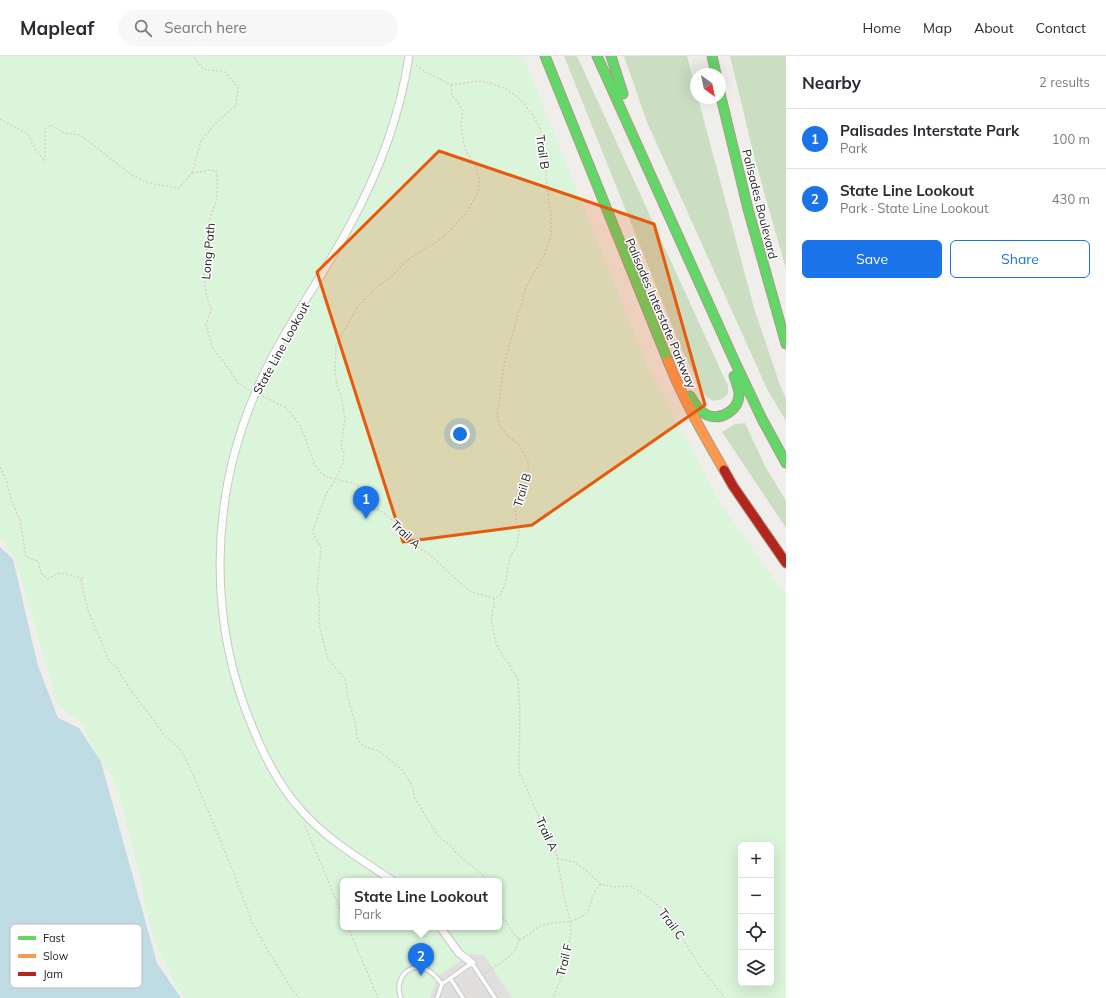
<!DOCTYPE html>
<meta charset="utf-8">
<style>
body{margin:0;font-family:Mulish,sans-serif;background:#f7f7f7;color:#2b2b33}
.controls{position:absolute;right:12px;bottom:12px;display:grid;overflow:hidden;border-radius:6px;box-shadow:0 4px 16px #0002}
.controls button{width:36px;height:36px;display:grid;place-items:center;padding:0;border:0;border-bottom:1px solid #e1e1e2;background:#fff;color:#2b2b33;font:20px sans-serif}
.compass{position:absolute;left:690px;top:12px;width:36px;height:36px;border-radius:50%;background:#fff;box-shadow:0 4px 16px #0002;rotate:147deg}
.you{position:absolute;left:460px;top:378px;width:14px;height:14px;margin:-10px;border:3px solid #fff;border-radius:50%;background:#1a73e8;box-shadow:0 0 0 6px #1a73e833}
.badge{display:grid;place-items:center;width:26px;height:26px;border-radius:50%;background:#1a73e8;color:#fff;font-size:13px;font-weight:700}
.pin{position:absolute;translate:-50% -33px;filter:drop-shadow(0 1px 2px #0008)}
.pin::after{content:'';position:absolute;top:21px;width:14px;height:12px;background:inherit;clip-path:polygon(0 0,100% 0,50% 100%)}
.popup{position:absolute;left:340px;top:822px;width:162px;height:52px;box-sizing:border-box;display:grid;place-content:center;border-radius:6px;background:#fff;filter:drop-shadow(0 1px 3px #0005);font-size:13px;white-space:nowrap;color:#7c7c81}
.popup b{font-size:15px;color:#2b2b33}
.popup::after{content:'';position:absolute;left:50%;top:100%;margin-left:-8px;border:8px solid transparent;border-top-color:#fff}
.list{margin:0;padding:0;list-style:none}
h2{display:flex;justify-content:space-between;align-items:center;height:52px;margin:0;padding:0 16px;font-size:17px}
h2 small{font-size:13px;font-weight:400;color:#7c7c81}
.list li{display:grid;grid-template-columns:26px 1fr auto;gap:12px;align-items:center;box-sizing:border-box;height:60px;padding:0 16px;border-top:1px solid #e1e1e2}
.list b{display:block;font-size:15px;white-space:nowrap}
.list p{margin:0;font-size:13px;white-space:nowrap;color:#7c7c81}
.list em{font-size:13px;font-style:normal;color:#7c7c81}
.actions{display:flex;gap:8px;padding:12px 16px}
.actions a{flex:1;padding:9px 0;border:1px solid #1a73e8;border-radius:6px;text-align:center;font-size:14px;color:#1a73e8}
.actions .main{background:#1a73e8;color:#fff}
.icon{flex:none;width:22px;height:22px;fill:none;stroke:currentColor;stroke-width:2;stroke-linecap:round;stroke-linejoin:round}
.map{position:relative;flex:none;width:786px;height:942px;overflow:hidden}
header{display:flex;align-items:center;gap:24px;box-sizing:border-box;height:56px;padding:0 20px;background:#fff;border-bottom:1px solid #e1e1e2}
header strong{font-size:19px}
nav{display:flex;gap:22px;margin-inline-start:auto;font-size:14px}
.search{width:280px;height:36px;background:#f7f7f7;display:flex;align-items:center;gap:10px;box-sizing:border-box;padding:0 14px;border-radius:22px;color:#7c7c81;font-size:15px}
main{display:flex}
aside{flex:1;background:#fff}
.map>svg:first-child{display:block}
.forest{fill:#cbdec1}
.park{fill:#daf5da;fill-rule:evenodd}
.parking{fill:#e0dfde}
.water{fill:#bfdbe3}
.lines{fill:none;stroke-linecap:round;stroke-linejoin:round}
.lane-casing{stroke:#c9c8c7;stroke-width:5.5}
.street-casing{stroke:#c9c8c7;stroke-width:9}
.fast-casing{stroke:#a79c86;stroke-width:11}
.slow-casing{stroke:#a79c86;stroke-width:11}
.jam-casing{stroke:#a79c86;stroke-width:11}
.path{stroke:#dccecd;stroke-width:1.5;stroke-dasharray:2 2;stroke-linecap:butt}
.lane{stroke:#fdfcfc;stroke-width:3.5}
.street{stroke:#fdfcfc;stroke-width:7}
.fast{stroke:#63d668;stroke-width:9}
.slow{stroke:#ff974d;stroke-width:9}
.jam{stroke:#b3261e;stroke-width:9}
.marked{fill:#e8590c;fill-opacity:0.2;stroke:#e8590c;stroke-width:3;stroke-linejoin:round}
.labels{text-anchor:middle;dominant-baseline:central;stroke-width:3;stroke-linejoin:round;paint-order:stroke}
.street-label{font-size:12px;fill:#222;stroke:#fff}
.key{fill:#fff;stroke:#bdbdbd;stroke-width:1}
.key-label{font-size:11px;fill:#222}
</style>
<header>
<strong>Mapleaf</strong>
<div class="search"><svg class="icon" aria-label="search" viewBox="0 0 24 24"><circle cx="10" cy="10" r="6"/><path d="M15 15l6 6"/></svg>Search here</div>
<nav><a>Home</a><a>Map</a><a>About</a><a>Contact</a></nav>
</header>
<main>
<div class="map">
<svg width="786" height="942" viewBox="0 0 786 942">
<rect width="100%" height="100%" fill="#f0eeeb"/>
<path class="forest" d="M 564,0 L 577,0 L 728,330 L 728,338 L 722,343 L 713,345 L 705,340 L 681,292 Z
M 624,0 L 687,0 L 696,34 L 696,42 L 698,42 L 754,252 L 780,329 L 786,343 L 786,365 L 767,333 L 647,66 Z
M 730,0 L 786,0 L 786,213 L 755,104 Z
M 745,367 L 765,410 L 786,445 L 786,472 L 722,376 L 735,368 Z"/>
<path class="park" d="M 0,0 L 523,0 L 646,307 L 719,445 L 786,540 L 786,942 L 186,942 L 176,930 L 154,884 L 145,848 L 142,831 L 119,738 L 110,716 L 97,701 L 83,669 L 58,649 L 15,502 L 0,481 ZM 741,789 L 771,789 L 771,927 L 741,927 ZM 343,825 L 499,825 L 499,871 L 343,871 Z"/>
<path class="parking" d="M 471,898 L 484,899 L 512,942 L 430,942 L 438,920 Z"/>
<path class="water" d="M 0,491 L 13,503 L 38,610 L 58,662 L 79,672 L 101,706 L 157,907 L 181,942 L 0,942 Z"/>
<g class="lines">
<g class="lane-casing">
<path id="lane" d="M 450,922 L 463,942
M 401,942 C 394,926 406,906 425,913 C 432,915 437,922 442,928
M 437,942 L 442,928 L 472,907 L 495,942"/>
</g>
<g class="street-casing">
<path id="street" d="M 393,825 C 361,803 327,784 301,754 C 279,730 264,700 252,670 C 208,565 210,443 255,338 C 279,279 319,227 349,171 C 378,118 400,60 409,0
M 440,871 L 459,897 L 472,907"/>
</g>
<g class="fast-casing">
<path id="fast" d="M 545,0 L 668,305
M 597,0 L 734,304 L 762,363 L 786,407
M 611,0 L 623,38
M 712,0 L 716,18
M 720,37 L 748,153 L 786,288
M 690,340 C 694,347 699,355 707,359 C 721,365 739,354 739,338 C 739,332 736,326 734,320"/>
</g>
<g class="slow-casing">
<path id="slow" d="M 668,305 C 683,343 703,378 724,414"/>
</g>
<g class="jam-casing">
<path id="jam" d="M 724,414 L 733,430 L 786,507"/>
</g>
<path class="path" d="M 416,9 L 424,15 L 451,29
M 451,29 L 452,40 L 457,45 L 463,55 L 461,68 L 463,84 L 466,95 L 475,109 L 480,124 L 477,138 L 466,157 L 444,181 L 407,204 L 391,221 L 374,233 L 357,252 L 336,289 L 335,319 L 337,329 L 341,340 L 345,362 L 341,390 L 344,397 L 343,407 L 336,423 L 326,438 L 313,474 L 314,479 L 321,491 L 317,534 L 319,544 L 319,569 L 328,603 L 344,622 L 346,627 L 347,638 L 356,670 L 357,682 L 363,690 L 379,695 L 402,714 L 413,731 L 414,741 L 439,781 L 450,789 L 458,799 L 482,818 L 486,825
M 451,29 L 478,25 L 490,27 L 506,33 L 519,42 L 533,59 L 541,75 L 546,100 L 546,123 L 551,160 L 551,179 L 545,198 L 526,231 L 504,308 L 501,331 L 497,360 L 500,370 L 507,379 L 518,388 L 524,398 L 529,409 L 524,435 L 516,444 L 515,457 L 519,477 L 517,489 L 510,501 L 505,529 L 500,540 L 494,542
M 0,63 L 28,78 L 35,93 L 45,105 L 45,73 L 51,69 L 64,77 L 80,79 L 132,119 L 148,127 L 179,132 L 192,117
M 192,117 L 210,114 L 216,115 C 218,127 218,138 215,149 C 213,155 210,161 209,167 C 208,172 208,178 208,183 C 204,211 201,225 211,253 L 206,269 L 213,293 L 230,314 L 237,326 L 249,334
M 192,117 L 201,85 L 216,67 L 236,49 L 238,32 L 225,16 L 203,13 L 193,0
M 262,340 L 285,351 L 293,360 L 301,371 L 314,407 L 320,416 L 327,421 L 352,427 L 359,430 L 371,449 L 385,458 L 408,477 L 418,491 L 429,498 L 460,527 L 471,536 L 494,542
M 0,411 L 6,424 L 12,446 L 20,464 L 26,501 L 38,505 L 41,517 L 47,523 L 59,517 L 83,522 L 81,524 L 82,530 L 88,555 L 109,604 L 117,612 L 130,633 L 155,666 L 165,680 L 179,692 L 188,707 L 231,810 L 252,866 L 269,897 L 275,905 L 291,932 L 299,942
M 494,542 L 494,550 L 491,562 L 496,588 L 518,623 L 520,657 L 519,717 L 526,731 L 541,766 L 555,791 L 563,835 L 570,865 L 571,876 L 564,914 L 553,942
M 305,770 L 343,860
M 557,802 L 574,806 L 584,813 L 601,828
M 499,854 L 513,877 L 519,883
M 348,871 L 378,942
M 519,883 C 528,881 530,876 537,872 C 552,863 573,870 585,858 C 590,854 591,844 594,838 C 595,834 598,831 601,828 L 614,831 L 631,830 L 647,840 L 663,854 L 671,867 L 679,877 L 701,912 L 725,942
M 485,917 C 498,908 517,900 519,883"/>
<use href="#lane" class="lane"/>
<use href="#street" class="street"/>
<use href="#fast" class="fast"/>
<use href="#slow" class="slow"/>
<use href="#jam" class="jam"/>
</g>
<path class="marked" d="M 439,95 L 654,168 L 705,349 L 532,469 L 403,486 L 317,216 Z"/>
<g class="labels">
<g class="street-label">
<text transform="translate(543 96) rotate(82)">Trail B</text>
<text transform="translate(760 148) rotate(76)">Palisades Boulevard</text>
<text transform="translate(208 195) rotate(-85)">Long Path</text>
<text transform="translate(661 257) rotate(67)">Palisades Interstate Parkway</text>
<text transform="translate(281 292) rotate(-61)">State Line Lookout</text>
<text transform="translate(522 434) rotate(-73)">Trail B</text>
<text transform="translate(406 478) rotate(43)">Trail A</text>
<text transform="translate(547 778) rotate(65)">Trail A</text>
<text transform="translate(672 868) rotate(54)">Trail C</text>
<text transform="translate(564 904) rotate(-76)">Trail F</text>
</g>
</g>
<rect x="10" y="868" width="132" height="64" rx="6" class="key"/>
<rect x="18" y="880" width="18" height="4" fill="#63d668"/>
<rect x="18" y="898" width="18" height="4" fill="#ff974d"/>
<rect x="18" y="916" width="18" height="4" fill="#b3261e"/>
<g class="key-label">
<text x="43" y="886">Fast</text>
<text x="43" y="904">Slow</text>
<text x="43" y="922">Jam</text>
</g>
</svg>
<div class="controls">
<button>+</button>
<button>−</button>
<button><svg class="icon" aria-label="locate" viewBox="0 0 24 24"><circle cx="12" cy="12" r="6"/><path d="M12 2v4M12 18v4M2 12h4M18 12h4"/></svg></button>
<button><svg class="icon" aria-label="layers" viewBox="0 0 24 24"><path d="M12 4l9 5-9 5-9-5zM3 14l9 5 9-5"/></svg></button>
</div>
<svg class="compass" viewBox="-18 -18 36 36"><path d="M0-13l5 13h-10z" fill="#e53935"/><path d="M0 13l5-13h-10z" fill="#7c7c81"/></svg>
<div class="you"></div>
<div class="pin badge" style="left:366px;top:463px">1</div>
<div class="pin badge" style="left:421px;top:920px">2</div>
<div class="popup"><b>State Line Lookout</b>Park</div>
</div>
<aside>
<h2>Nearby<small>2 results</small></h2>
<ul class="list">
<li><span class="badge">1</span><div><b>Palisades Interstate Park</b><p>Park</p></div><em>100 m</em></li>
<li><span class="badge">2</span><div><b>State Line Lookout</b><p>Park · State Line Lookout</p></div><em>430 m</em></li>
</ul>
<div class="actions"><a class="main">Save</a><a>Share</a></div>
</aside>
</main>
